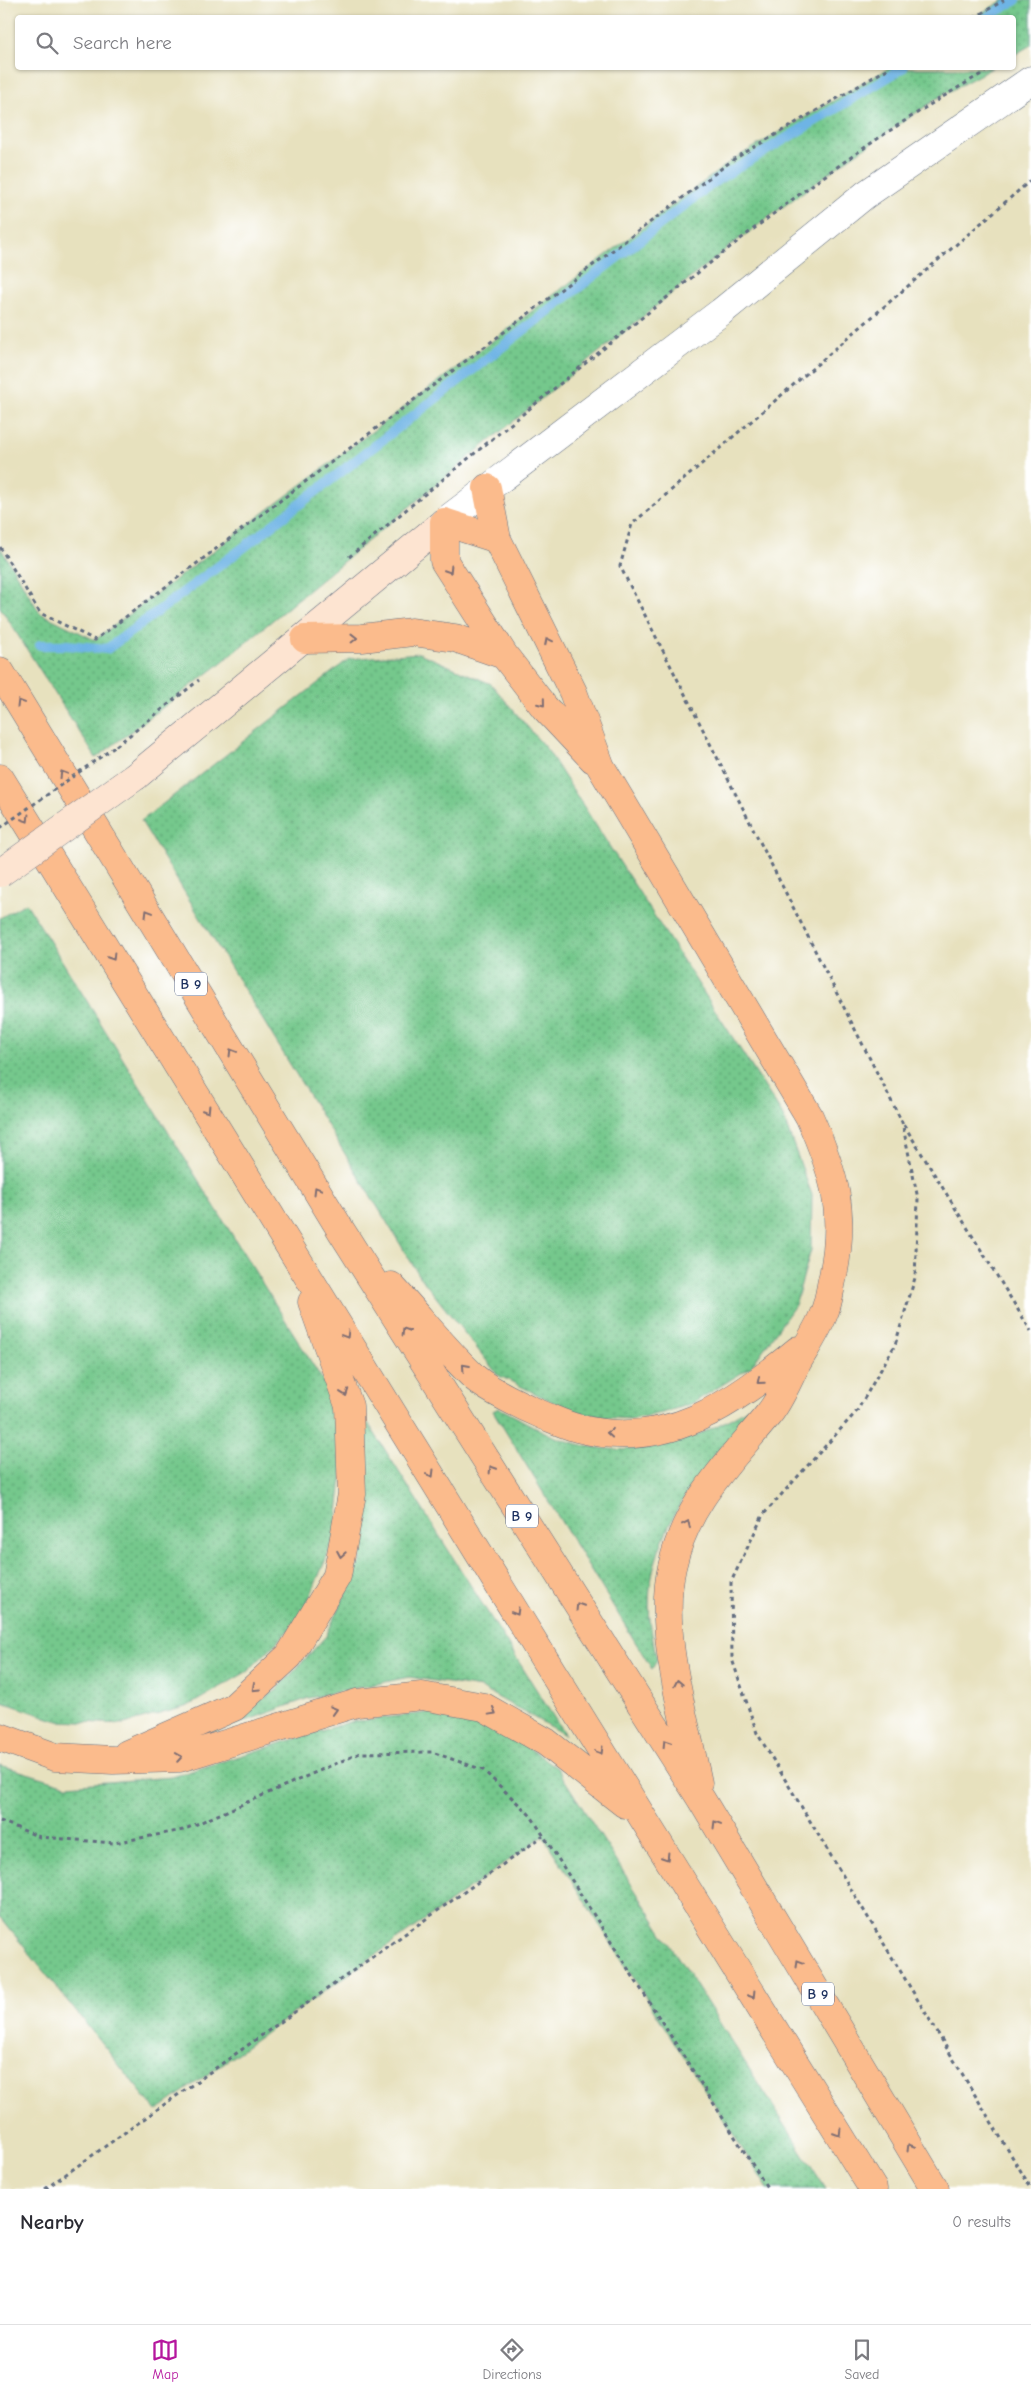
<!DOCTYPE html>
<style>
body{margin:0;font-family:"Comic Neue",sans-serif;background:#f2f2f3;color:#2b2b33}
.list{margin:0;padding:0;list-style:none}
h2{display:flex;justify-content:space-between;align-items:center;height:65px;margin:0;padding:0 20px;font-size:21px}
h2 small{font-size:16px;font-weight:400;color:#7c7c81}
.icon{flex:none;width:28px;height:28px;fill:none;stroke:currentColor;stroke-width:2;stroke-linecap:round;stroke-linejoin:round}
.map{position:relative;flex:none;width:1031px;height:2189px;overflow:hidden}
.search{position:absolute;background:#fff;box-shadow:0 1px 4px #0004;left:15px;right:15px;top:15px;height:55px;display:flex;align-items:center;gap:12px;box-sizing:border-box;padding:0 18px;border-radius:5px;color:#7c7c81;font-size:19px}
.sheet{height:135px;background:#fff}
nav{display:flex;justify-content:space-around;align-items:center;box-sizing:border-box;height:70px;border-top:1px solid #e1e1e2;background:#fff;font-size:14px;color:#7c7c81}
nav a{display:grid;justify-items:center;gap:2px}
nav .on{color:#b5179e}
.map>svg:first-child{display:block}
.grass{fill:url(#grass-dots);stroke:#487c75}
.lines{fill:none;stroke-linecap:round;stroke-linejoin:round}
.stream{stroke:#6eb4e5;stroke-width:10}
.tertiary-casing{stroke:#626d80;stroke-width:29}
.secondary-casing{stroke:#626d80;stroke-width:29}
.trunk-casing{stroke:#626d80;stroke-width:29}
.path{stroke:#626d80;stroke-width:3;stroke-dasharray:4 4;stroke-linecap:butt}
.tertiary{stroke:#fff;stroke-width:28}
.secondary{stroke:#fde4d1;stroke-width:28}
.trunk{stroke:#fbbb8c;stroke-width:28}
.secondary-bridge-casing{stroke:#626d80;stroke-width:29;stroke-linecap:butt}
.path-bridge{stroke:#626d80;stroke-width:3;stroke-dasharray:4 4;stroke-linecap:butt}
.secondary-bridge{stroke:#fde4d1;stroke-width:28}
.oneway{stroke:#806e73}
.labels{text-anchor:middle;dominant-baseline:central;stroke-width:4;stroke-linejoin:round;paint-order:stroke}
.shield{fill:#fff;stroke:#5f6d8e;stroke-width:1}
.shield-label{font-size:14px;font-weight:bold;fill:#1b2f5e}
</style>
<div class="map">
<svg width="1031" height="2189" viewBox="0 0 1031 2189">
<defs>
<pattern id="grass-dots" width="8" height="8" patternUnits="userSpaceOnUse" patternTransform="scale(1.25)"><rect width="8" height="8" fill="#74c88c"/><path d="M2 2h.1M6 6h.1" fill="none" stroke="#5ea376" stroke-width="1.8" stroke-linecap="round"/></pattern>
</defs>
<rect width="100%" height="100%" fill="#fff"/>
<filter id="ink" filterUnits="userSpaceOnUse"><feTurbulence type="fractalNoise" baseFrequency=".02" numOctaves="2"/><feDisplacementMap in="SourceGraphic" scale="10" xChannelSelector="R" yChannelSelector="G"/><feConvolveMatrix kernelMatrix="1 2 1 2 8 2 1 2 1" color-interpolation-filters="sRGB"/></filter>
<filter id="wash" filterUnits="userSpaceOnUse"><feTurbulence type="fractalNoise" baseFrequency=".0096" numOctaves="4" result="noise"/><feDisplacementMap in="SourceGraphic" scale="20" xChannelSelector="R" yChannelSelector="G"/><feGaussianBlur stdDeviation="1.12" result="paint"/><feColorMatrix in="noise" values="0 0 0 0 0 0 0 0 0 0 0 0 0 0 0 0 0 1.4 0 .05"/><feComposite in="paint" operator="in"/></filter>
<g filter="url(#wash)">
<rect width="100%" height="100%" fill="#e7e1be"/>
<path class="grass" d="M 1004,0 L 1031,0 L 1031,45 L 1014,55 L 1014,18 L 974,17 Z
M 889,68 L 992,68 L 941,96 L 845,161 L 730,246 L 478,450 L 216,667 L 96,758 L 0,607 L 0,547 L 40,613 L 95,640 L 734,159 Z
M 419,653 L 491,684 L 548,751 L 782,1114 L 812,1195 L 811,1250 L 795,1305 L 751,1367 L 693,1403 L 662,1413 L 632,1419 L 600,1417 L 567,1409 L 498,1375 L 421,1278 L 141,821 L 349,659 Z
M 26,903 L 333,1397 L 344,1462 L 335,1537 L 301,1618 L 248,1671 L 188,1706 L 124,1724 L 58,1721 L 0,1701 L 0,918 Z
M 750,1407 L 755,1410 C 707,1461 660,1517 650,1588 C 647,1612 652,1637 657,1660 L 652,1669 L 493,1411 L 499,1408 C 517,1417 535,1428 553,1436 C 624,1464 689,1446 750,1407 Z
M 363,1415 L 565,1735 L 481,1688 L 409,1677 L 309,1698 L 185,1743 L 276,1691 L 326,1636 L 361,1560 Z
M 434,1712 L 508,1733 L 557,1768 L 826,2189 L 768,2189 L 543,1836 L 156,2111 L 0,1917 L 0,1765 L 67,1785 L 172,1777 L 350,1722 Z"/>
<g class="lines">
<path class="stream" d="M 986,18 L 1016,0
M 40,645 L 67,645 L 107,649 L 243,548 L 717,180 L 903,68"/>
</g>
</g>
<g filter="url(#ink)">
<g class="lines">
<g class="tertiary-casing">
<path id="tertiary" d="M 444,522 L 721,312 L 865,195 L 1031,80"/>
</g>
<g class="secondary-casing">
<path id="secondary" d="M 136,776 L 444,522"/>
</g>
<g class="trunk-casing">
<path id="trunk" d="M 487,488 L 497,539 L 573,692 L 601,767 L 809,1116 C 835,1175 846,1211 833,1276 C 830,1288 829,1302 824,1313 C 818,1330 806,1347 797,1363 C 788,1380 780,1401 768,1415 C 728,1464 686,1503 672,1567 C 657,1631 685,1719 698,1783
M 497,539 L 444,522 L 444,561 L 504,655 L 545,708 L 593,759
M 305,639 L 362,638 L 412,632 L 455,638 L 504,655
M 0,671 L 342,1232 L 701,1799 L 935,2189
M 0,778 C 292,1247 580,1720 873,2189
M 391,1286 C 419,1316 445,1350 475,1378 C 490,1391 526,1408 545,1416 C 555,1420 566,1425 577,1428 C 667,1452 732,1404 798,1350
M 0,1737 L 55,1757 L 113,1760 L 180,1758 L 357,1703 L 422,1696 L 484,1707 L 546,1742 L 625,1804
M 127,1754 L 234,1707 L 289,1656 L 337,1576 L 352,1494 L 349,1406 L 312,1302"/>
</g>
<path class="path" d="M 974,18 L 1004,0
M 1031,180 L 632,524 L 620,566 L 902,1122 L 918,1199 L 915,1278 L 895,1345 L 857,1411 L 763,1515 L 731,1582 L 732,1659 L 757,1733 L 1031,2188
M 0,547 L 40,613 L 95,640 L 734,159 L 889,68
M 349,557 C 445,477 541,399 639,320 C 749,231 861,142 985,72
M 116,746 L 199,680
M 904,1125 L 1031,1331
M 0,1821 L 40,1837 L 114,1843 L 183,1830 L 360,1753 L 432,1752 L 483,1770 L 531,1816 L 768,2189
M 45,2189 L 543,1836"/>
<use href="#tertiary" class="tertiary"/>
<use href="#secondary" class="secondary"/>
<use href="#trunk" class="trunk"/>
<g class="secondary-bridge-casing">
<path id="secondary-bridge" d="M 0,873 L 136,776"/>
</g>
<path class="path-bridge" d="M 0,828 L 116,746"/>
<use href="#secondary-bridge" class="secondary-bridge"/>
</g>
<defs><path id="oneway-chevron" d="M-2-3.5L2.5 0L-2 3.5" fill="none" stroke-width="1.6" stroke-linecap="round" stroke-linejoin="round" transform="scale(1.25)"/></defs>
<g class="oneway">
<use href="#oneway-chevron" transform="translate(449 570) rotate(58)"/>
<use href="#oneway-chevron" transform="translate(354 638) rotate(-1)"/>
<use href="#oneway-chevron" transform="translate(548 641) rotate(-116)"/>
<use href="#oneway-chevron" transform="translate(20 703) rotate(-121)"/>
<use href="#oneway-chevron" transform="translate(542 703) rotate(51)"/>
<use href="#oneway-chevron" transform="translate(63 774) rotate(-121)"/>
<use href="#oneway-chevron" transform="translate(26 819) rotate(58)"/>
<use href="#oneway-chevron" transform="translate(148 913) rotate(-121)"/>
<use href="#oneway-chevron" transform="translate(112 957) rotate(58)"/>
<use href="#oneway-chevron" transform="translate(232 1052) rotate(-121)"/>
<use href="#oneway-chevron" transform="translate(207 1110) rotate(58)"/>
<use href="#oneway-chevron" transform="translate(317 1190) rotate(-121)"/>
<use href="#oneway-chevron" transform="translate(405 1331) rotate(-122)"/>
<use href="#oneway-chevron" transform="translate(346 1335) rotate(59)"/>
<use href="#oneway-chevron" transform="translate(465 1367) rotate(-132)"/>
<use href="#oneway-chevron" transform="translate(760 1381) rotate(140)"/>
<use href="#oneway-chevron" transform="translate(345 1393) rotate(70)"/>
<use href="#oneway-chevron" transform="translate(610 1433) rotate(-175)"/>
<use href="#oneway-chevron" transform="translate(492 1469) rotate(-122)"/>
<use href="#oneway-chevron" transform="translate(431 1474) rotate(59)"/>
<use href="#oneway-chevron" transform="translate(687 1524) rotate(-65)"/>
<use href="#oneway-chevron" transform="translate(341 1554) rotate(100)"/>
<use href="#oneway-chevron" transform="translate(579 1606) rotate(-122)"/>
<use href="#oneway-chevron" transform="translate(516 1612) rotate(59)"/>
<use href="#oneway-chevron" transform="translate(678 1683) rotate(-101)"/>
<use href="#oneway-chevron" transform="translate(255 1688) rotate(137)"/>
<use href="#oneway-chevron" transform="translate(334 1710) rotate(-17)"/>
<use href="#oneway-chevron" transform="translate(493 1712) rotate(29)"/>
<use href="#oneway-chevron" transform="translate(666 1743) rotate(-122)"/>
<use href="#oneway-chevron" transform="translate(600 1751) rotate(59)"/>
<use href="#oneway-chevron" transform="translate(179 1757) rotate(-9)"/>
<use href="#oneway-chevron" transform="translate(716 1824) rotate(-121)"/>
<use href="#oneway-chevron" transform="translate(666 1857) rotate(58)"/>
<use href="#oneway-chevron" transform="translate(799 1963) rotate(-121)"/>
<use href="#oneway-chevron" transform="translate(752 1995) rotate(58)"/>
<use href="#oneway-chevron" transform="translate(838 2133) rotate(58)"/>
<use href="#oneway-chevron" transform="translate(910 2147) rotate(-121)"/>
</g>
</g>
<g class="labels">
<g class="shield">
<rect x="175" y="972.5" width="32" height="23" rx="4"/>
<rect x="506" y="1504.5" width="32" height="23" rx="4"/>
<rect x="802" y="1982.5" width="32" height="23" rx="4"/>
</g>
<g class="shield-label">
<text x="191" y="984">B 9</text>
<text x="522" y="1516">B 9</text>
<text x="818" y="1994">B 9</text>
</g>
</g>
</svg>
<div class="search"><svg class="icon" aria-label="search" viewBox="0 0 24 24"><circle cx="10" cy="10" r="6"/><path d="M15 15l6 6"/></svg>Search here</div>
</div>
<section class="sheet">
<h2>Nearby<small>0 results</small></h2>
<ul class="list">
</ul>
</section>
<nav>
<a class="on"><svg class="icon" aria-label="map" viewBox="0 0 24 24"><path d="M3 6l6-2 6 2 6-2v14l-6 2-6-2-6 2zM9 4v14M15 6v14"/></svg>Map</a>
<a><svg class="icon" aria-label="directions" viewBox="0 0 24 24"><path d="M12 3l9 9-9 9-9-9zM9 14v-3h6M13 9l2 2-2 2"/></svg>Directions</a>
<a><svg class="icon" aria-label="saved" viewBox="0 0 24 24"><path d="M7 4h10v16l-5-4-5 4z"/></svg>Saved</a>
</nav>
